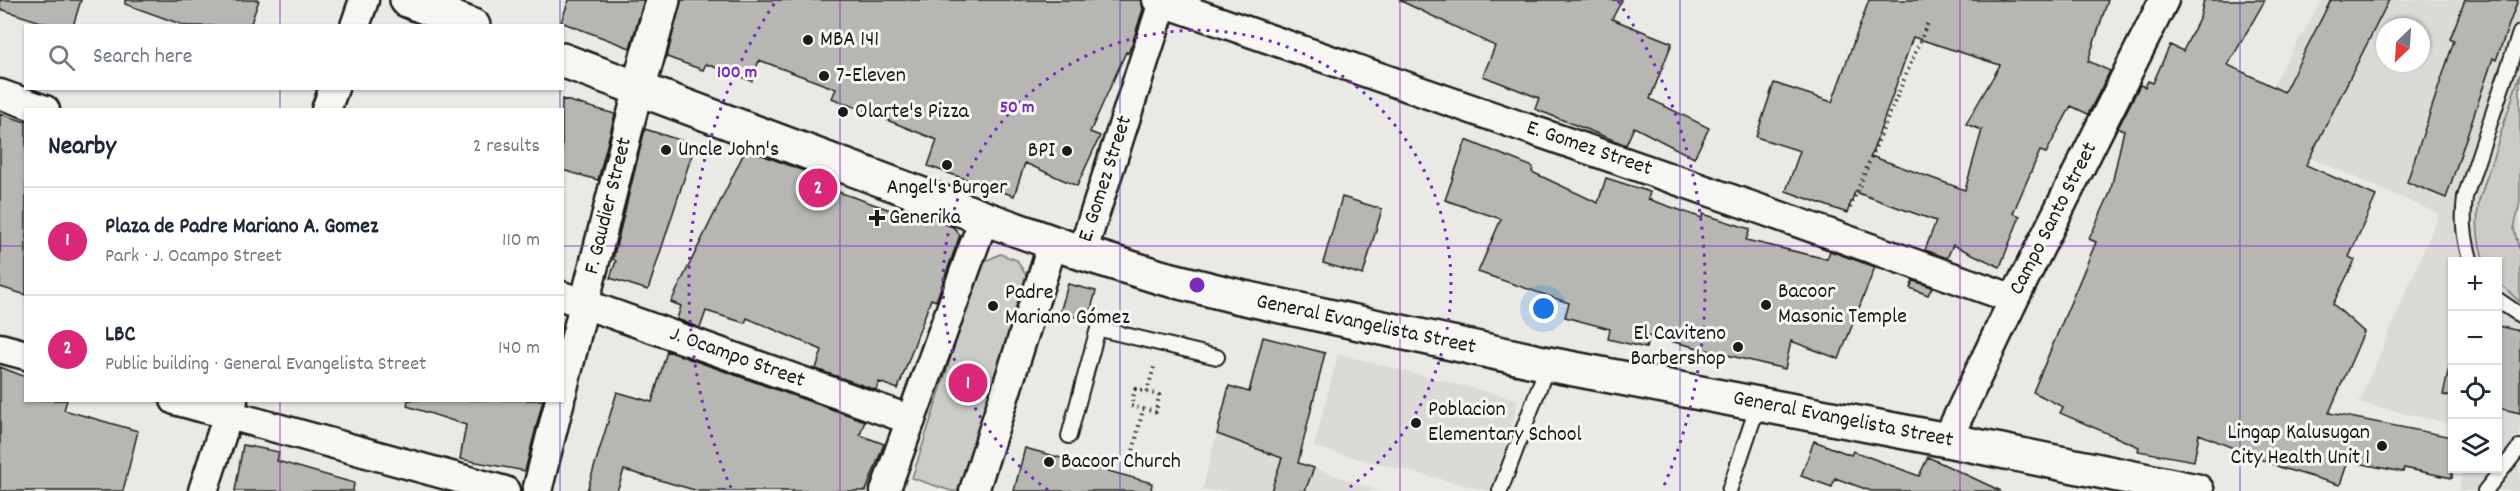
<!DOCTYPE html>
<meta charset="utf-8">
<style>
body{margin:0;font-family:Dekko,sans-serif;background:#f2f2f3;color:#1f2937}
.controls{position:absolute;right:18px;bottom:18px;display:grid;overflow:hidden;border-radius:0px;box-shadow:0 2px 4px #0004}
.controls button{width:54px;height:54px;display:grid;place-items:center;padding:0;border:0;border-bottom:2px solid #e0e1e3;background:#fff;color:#1f2937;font:30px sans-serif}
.compass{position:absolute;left:2376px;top:18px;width:54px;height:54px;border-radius:50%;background:#fff;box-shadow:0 2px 4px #0004;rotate:205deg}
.you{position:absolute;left:1544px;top:309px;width:21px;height:21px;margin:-15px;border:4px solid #fff;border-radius:50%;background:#1a73e8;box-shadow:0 0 0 9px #1a73e833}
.badge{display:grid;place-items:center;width:39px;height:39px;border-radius:50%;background:#db2777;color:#fff;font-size:20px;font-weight:700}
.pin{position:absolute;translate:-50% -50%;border:3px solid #fff;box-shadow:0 2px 6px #0006}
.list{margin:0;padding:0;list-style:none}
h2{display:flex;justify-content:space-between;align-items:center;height:78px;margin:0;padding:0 24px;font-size:26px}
h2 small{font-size:20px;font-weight:400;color:#747a83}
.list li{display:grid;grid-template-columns:39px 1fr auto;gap:18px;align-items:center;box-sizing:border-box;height:108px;padding:0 24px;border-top:2px solid #e0e1e3}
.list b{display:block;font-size:22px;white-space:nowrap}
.list p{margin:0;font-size:20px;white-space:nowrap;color:#747a83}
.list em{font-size:20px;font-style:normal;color:#747a83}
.icon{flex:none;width:33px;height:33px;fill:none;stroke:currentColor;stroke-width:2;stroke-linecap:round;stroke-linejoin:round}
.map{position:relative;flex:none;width:2520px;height:491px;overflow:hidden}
.search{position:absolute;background:#fff;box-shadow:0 2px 4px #0004;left:24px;top:24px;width:540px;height:66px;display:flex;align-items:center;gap:15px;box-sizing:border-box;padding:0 21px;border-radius:0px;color:#747a83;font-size:22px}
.panel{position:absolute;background:#fff;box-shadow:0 2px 4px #0004;left:24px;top:108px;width:540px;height:294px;border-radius:0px}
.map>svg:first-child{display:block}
.built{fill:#dadad6;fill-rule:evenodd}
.green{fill:#cbcbc7;stroke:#747472;stroke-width:1.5}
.building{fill:#b6b6b3;stroke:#1c1c1c;stroke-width:1.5;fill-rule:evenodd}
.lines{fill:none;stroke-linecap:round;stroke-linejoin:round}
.lane-casing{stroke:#1c1c1c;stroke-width:18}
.street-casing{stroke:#1c1c1c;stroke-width:33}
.secondary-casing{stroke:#1c1c1c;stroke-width:38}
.path{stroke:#1c1c1c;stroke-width:4;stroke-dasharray:1.5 4.5;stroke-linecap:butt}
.lane{stroke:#f6f6f2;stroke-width:14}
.street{stroke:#f6f6f2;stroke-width:28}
.secondary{stroke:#f6f6f2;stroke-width:33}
.grid{fill:none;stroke:#7b2cbf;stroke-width:1.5;stroke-opacity:0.55}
.ring{fill:none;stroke:#7b2cbf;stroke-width:3;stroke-dasharray:3 6}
.poi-dot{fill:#1c1c1c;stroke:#f6f6f2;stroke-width:2}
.labels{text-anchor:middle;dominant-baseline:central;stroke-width:6;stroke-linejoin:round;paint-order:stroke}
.poi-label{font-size:22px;fill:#1c1c1c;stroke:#f6f6f2;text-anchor:start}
.street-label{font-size:22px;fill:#1c1c1c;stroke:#f6f6f2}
.centre{fill:#7b2cbf;stroke:#f6f6f2;stroke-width:3}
.ring-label{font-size:18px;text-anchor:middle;font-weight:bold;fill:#7b2cbf;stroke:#f6f6f2;stroke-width:6;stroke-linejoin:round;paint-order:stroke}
</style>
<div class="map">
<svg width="2520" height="491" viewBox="0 0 2520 491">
<rect width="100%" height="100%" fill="#e9e9e5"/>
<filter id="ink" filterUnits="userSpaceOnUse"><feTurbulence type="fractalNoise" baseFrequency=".0167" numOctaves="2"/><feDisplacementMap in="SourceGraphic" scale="12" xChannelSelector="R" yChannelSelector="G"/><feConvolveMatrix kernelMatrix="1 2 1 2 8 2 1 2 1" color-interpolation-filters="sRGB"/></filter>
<g filter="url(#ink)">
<path class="built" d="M 2322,0 L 2520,0 L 2520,491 L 2459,491 L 2463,469 L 2498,468 L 2498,262 L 2452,262 L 2452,424 L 2359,403 L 2439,214 L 2247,130 ZM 2385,27 L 2421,27 L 2421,63 L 2385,63 Z
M 1338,354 L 1518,400 L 1495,491 L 1488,491 L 1314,447 Z
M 1217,433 L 1378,491 L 1202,491 Z"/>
<path class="green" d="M 2520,74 L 2520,202 L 2514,229 L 2520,252 L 2520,302 L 2498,282 L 2498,262 L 2484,261 C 2477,240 2476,223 2479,201 Z
M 1000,254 L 1017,260 L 1027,277 L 1025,288 L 959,491 L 951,491 L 912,478 L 979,270 L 983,262 Z"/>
<path class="building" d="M 0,0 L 81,0 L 73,26 L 53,26 L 0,9 Z
M 125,0 L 259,0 L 250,26 L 186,26 L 125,4 Z
M 569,0 L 644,0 L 630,48 L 561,22 Z
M 681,0 L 1141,0 L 1143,9 L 1132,44 L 1128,53 L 1126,52 L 1090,132 L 1100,136 L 1077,186 L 1025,163 L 1014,196 L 928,166 L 937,140 L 832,98 L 836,89 L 759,60 L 752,81 L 706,64 L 703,70 L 667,57 Z
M 1399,0 L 1622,0 L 1612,19 L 1672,43 L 1650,99 L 1709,128 L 1694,158 L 1634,127 L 1626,145 L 1535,109 L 1539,98 L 1483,76 L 1495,46 Z
M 1869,0 L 2108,0 L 2088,61 L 2110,71 L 2088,114 L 2071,106 L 2046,153 L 2040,151 L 2013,213 L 2020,216 L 2000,267 L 1953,245 L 1947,258 L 1925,250 L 1936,221 L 1855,192 L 1847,213 L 1786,191 L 1800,151 L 1756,137 L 1774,83 L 1832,102 ZM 1913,37 L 2000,65 L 1966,124 L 1982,130 L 1965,190 L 1871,156 Z
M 2204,0 L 2265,0 L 2228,65 L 2284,92 L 2331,0 L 2389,0 L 2306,165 L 2376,196 L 2349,257 L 2355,260 L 2333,304 L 2364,332 L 2329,413 L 2452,437 L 2452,478 L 2404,468 L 2403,472 L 2348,461 L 2340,485 L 2282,468 L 2199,434 L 2194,461 L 2138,451 L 2139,447 L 2060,413 L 2063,407 L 2033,392 L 2096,242 L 2089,239 L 2110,193 L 2124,130 L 2118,128 L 2140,85 L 2145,87 L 2148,81 L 2153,83 L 2170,45 L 2183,51 L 2200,17 Z
M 2465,0 L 2518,0 L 2496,60 L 2493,58 L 2446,198 L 2407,182 L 2454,41 L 2450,39 Z
M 562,99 L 615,114 L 598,180 L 562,170 Z
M 0,114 L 26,122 L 26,295 L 0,287 Z
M 645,129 L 695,145 L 648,290 L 610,278 L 616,261 L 613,259 Z
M 1466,140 L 1533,167 L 1532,172 L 1598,203 L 1606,178 L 1650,192 L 1648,199 L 1702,218 L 1703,214 L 1750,229 L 1746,240 L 1827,259 L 1830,251 L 1875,267 L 1839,359 L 1791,341 L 1785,369 L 1649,336 L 1646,348 L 1608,339 L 1610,329 L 1565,317 L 1569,303 L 1478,272 L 1501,219 L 1445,200 Z
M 746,149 L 830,181 L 827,188 L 896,212 L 898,206 L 953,227 L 960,235 L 936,301 L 931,299 L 898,389 L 879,382 L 876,390 L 816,369 L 822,350 L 747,318 L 745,323 L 706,311 L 700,328 L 677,319 L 681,306 L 671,302 Z
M 1342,197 L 1382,209 L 1363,275 L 1323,263 Z
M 1913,281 L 1932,287 L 1928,295 L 1910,288 Z
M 1068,284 L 1096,291 L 1088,320 L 1060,313 Z
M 2498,326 L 2520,331 L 2520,413 L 2498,408 Z
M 1263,337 L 1325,353 L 1298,463 L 1314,468 L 1305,491 L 1271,491 L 1282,458 L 1217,434 L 1229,386 L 1249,392 Z
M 667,351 L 865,421 L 860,435 L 884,444 L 866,491 L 698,491 L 624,470 L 617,491 L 587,491 L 617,392 L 652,402 Z
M 2452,354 L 2452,397 L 2443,395 Z
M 0,367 L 26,377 L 26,400 L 67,400 L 64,410 L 138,431 L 123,491 L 0,491 Z
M 408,400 L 543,400 L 525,471 L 460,459 L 466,425 L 407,406 Z
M 1814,441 L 1851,455 L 1853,451 L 1919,476 L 1928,457 L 2001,491 L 1871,491 L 1835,478 L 1832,487 L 1801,476 Z
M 243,445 L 279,452 L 277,461 L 354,483 L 353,491 L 235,491 Z
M 1025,448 L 1152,483 L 1151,491 L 1014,491 Z"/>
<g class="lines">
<g class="lane-casing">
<path id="lane" d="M 2471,262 C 2464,239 2462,221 2465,197 L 2520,33
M 2498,300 L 2520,315
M 1069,436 L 1097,332 L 1100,329 L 1217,357
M 1500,491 L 1548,364
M 1729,491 L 1758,405
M 2485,491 L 2520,447"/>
</g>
<g class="street-casing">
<path id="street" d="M 1157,0 L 1757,208 L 2014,299
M 355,26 L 364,0
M 0,94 L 45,110
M 326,110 L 334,88
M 1082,253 L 1163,2
M 562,296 L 911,420
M 0,348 L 26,355
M 562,392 L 638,90
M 175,400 L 505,491
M 1947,440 L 2014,299 L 2164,0
M 203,491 L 233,400
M 537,491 L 560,400
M 885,491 L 984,218
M 974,491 L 1053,243"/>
</g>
<g class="secondary-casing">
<path id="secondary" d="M 407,0 L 473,26
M 562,60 L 984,218 L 1082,253 L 1160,277 L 1240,297 L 1548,364 L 1947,440 L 2197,491
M 638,90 L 663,0"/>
</g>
<path class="path" d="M 1850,208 L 1929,20
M 1135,389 L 1159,395 L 1156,412 L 1131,406 Z
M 1147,392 L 1154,367
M 1132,456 L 1143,409"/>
<use href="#lane" class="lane"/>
<use href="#street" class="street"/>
<use href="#secondary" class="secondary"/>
</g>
</g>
<path class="grid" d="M 280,0 L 280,26M 560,0 L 560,26M 840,0 L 840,491M 1120,0 L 1120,491M 1400,0 L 1400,491M 1680,0 L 1680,491M 1960,0 L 1960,491M 2240,0 L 2240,491M 280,88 L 280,110M 560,88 L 560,110M 0,246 L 26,246M 562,246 L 2520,246M 280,400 L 280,491M 560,400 L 560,491"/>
<g class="ring">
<path d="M1048 490A254 254 0 1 1 1346 490"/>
<path d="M731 488A508 508 0 0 1 776 1M1618 1A508 508 0 0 1 1663 488"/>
</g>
<g class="poi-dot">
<circle cx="808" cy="40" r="6"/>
<circle cx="824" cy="76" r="6"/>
<circle cx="843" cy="112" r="6"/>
<circle cx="666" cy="150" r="6"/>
<circle cx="1067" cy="151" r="6"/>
<circle cx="947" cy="165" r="6"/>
<path d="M874 209h6v6h6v6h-6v6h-6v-6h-6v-6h6z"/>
<circle cx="1766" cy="305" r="6"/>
<circle cx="993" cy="306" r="6"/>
<circle cx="1738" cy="347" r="6"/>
<circle cx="1416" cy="423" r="6"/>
<circle cx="2382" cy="446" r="6"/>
<circle cx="1049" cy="462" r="6"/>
</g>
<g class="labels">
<g class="poi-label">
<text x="820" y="40">MBA 141</text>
<text x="836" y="76">7-Eleven</text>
<text x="855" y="112">Olarte's Pizza</text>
<text x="678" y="150">Uncle John's</text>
<text x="1055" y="151" text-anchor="end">BPI</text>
<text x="947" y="188" text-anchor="middle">Angel's Burger</text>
<text x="889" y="218">Generika</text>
<text x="1778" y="292">Bacoor<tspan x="1778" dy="25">Masonic Temple</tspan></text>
<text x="1005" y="293">Padre<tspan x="1005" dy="25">Mariano Gómez</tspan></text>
<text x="1726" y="334" text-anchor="end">El Caviteno<tspan x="1726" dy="25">Barbershop</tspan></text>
<text x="1428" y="410">Poblacion<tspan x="1428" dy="25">Elementary School</tspan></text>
<text x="2370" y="433" text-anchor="end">Lingap Kalusugan<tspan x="2370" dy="25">City Health Unit 1</tspan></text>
<text x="1061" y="462">Bacoor Church</text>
</g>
<g class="street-label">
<text transform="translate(1589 149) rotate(19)">E. Gomez Street</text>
<text transform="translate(1106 179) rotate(-72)">E. Gomez Street</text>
<text transform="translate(609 206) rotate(-76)">F. Gaudier Street</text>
<text transform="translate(2054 219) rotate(-63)">Campo Santo Street</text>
<text transform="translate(1366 325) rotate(12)">General Evangelista Street</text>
<text transform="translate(737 358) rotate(20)">J. Ocampo Street</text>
<text transform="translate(1843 420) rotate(11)">General Evangelista Street</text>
</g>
</g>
<circle cx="1197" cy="285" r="9" class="centre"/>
<g class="ring-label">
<text x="737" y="77">100 m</text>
<text x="1017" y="112">50 m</text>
</g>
</svg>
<div class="controls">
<button>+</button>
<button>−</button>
<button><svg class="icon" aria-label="locate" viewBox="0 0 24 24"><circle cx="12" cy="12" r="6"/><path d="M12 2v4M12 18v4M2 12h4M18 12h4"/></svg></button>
<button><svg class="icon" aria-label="layers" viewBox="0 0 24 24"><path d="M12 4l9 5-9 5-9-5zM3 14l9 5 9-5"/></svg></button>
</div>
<svg class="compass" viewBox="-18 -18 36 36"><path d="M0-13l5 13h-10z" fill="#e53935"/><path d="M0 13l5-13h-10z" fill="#747a83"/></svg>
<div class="you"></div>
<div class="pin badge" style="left:968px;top:383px">1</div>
<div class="pin badge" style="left:818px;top:188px">2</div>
<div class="search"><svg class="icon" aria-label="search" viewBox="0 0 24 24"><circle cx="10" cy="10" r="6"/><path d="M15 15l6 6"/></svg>Search here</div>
<section class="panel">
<h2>Nearby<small>2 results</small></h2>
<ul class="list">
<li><span class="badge">1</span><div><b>Plaza de Padre Mariano A. Gomez</b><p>Park · J. Ocampo Street</p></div><em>110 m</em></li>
<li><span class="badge">2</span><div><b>LBC</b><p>Public building · General Evangelista Street</p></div><em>140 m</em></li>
</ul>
</section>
</div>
